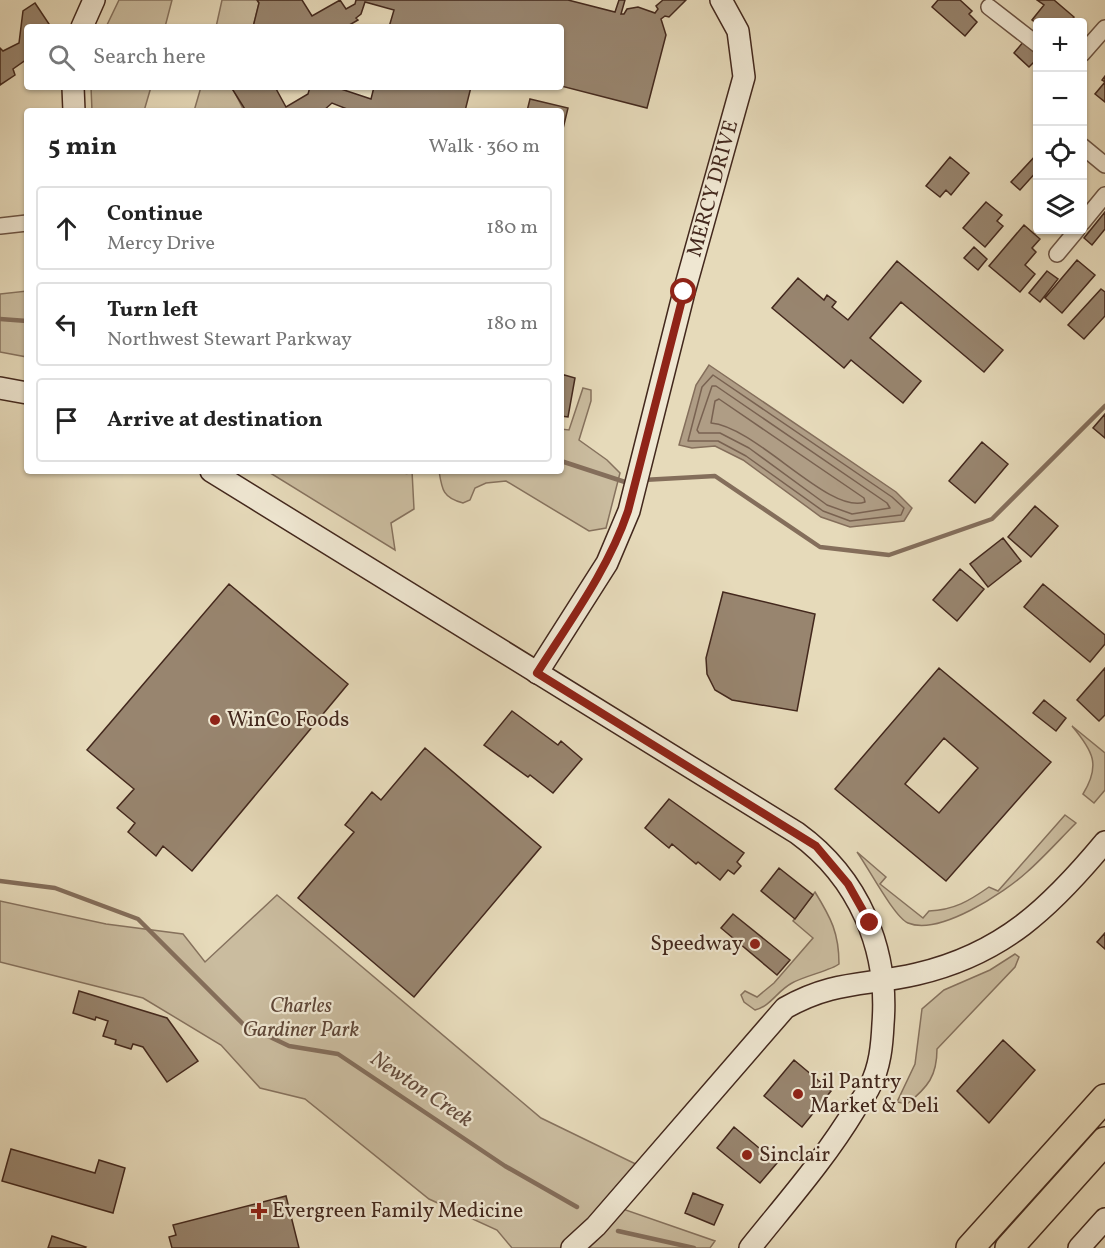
<!DOCTYPE html>
<meta charset="utf-8">
<style>
body{margin:0;font-family:Vollkorn,serif;background:#f6f6f6;color:#222}
.controls{position:absolute;right:18px;top:18px;display:grid;overflow:hidden;border-radius:6px;box-shadow:0 2px 4px #0004}
.controls button{width:54px;height:54px;display:grid;place-items:center;padding:0;border:0;border-bottom:2px solid #e0e0e0;background:#fff;color:#222;font:30px sans-serif}
.stop{position:absolute;width:18px;height:18px;margin:-14px;border:4px solid #8f2418;border-radius:50%;background:#fff}
.stop.end{background:#8f2418;border-color:#fff;box-shadow:0 2px 6px #0008}
.list{margin:0;padding:0;list-style:none}
h2{display:flex;justify-content:space-between;align-items:center;height:78px;margin:0;padding:0 24px;font-size:26px}
h2 small{font-size:20px;font-weight:400;color:#767676}
.list li{display:grid;grid-template-columns:39px 1fr auto;gap:18px;align-items:center;box-sizing:border-box;height:84px;margin:0 12px 12px;padding:0 12px;border:2px solid #e0e0e0;border-radius:6px}
.list b{display:block;font-size:22px;white-space:nowrap}
.list p{margin:0;font-size:20px;white-space:nowrap;color:#767676}
.list em{font-size:20px;font-style:normal;color:#767676}
.icon{flex:none;width:33px;height:33px;fill:none;stroke:currentColor;stroke-width:2;stroke-linecap:round;stroke-linejoin:round}
.map{position:relative;flex:none;width:1105px;height:1248px;overflow:hidden}
.search{position:absolute;background:#fff;box-shadow:0 2px 4px #0004;left:24px;top:24px;width:540px;height:66px;display:flex;align-items:center;gap:15px;box-sizing:border-box;padding:0 21px;border-radius:6px;color:#767676;font-size:22px}
.panel{position:absolute;background:#fff;box-shadow:0 2px 4px #0004;left:24px;top:108px;width:540px;height:366px;border-radius:6px}
.map>svg:first-child{display:block}
.green{fill:#cabc9f;stroke:#86725e;stroke-width:1.5}
.water{fill:#af9d85;stroke:#846e5b;stroke-width:1.5}
.lines{fill:none;stroke-linecap:round;stroke-linejoin:round}
.shore{stroke:#796251;stroke-width:1.5}
.stream{stroke:#846e5b;stroke-width:4.5}
.building{fill:#98856f;stroke:#43281d;stroke-width:1.5;fill-rule:evenodd}
.street-casing{stroke:#6c5444;stroke-width:18}
.secondary-casing{stroke:#43281d;stroke-width:24}
.highway-casing{stroke:#43281d;stroke-width:30}
.street{stroke:#efe7d2;stroke-width:15}
.secondary{stroke:#efe7d2;stroke-width:21}
.highway{stroke:#e6daba;stroke-width:27}
.route{stroke:#8f2418;stroke-width:8}
.poi-dot{fill:#8f2418;stroke:#efe7d2;stroke-width:2}
.labels{text-anchor:middle;dominant-baseline:central;stroke-width:4.5;stroke-linejoin:round;paint-order:stroke}
.street-label{font-size:21px;fill:#43281d;stroke:#efe7d2}
.poi-label{font-size:21px;fill:#43281d;stroke:#efe7d2;text-anchor:start}
.park-label{font-size:21px;font-style:italic;fill:#5e4637;stroke:#efe7d2}
.water-label{font-size:22px;font-style:italic;fill:#634b3c;stroke:#efe7d2}
</style>
<div class="map">
<svg width="1105" height="1248" viewBox="0 0 1105 1248">
<rect width="100%" height="100%" fill="#e6daba"/>
<filter id="stains"><feTurbulence type="fractalNoise" baseFrequency=".00333" numOctaves="4"/><feColorMatrix values="0 0 0 0 .2 0 0 0 0 .09 0 0 0 0 .02 0 0 0 .5 -.17"/></filter>
<radialGradient id="worn" r=".72"><stop offset=".6" stop-color="#630" stop-opacity="0"/><stop offset="1" stop-color="#630" stop-opacity=".3"/></radialGradient>
<path class="green" d="M 119,0 L 172,0 L 165,27 L 106,27 Z
M 222,0 L 257,0 L 259,3 L 253,27 L 216,27 Z
M 91,87 L 151,87 L 144,111 L 92,111 Z
M 201,87 L 232,87 L 244,111 L 194,111 Z
M 27,291 L 27,357 L 0,352 L 0,294 Z
M 583,388 L 591,390 L 591,401 L 579,440 L 607,460 L 620,473 L 606,528 L 589,531 L 506,481 L 486,483 L 475,488 L 470,500 L 463,503 C 443,498 442,490 439,471 L 561,471 L 561,429 L 569,430 Z
M 267,471 L 412,471 L 414,509 L 391,523 L 395,550 Z
M 1072,726 L 1105,753 L 1105,790 L 1094,803 L 1083,794 C 1101,765 1093,751 1072,726 Z
M 1065,815 L 1076,823 C 1060,839 1044,857 1027,872 C 1004,893 939,936 908,923 C 894,917 868,867 857,852 L 886,877 L 880,884 L 923,918 L 929,911 C 954,910 969,901 989,887 L 998,891 Z
M 815,892 C 831,918 839,933 839,964 C 832,970 804,976 792,983 C 777,991 771,1006 755,1010 L 744,1002 L 741,995 L 745,991 L 757,997 L 774,983 L 813,938 L 793,921 Z
M 277,895 L 541,1118 L 646,1169 L 614,1206 L 715,1241 L 710,1248 L 512,1248 L 497,1230 L 429,1199 L 305,1099 L 260,1088 L 221,1045 L 143,998 L 0,962 L 0,901 L 106,924 L 183,934 L 205,962 Z
M 1015,954 L 1019,957 L 1015,967 L 937,1049 C 937,1076 928,1087 907,1104 L 897,1102 L 915,1064 L 922,1009 L 944,990 L 990,970 Z"/>
<path class="water" d="M 709,365 L 896,492 L 912,508 L 904,521 L 850,527 L 821,517 L 743,460 L 715,446 L 692,448 L 679,445 L 696,385 Z"/>
<g class="lines">
<path class="shore" d="M 713,375 L 892,497 L 904,508 L 901,515 L 850,521 L 823,511 L 746,456 L 718,441 L 688,441 L 702,387 Z
M 712,386 L 716,386 L 887,503 L 890,508 L 852,514 L 827,505 L 749,448 L 720,433 L 699,433 L 697,430 Z
M 719,399 L 864,498 L 865,502 C 829,515 757,427 711,423 L 715,401 Z"/>
<path class="stream" d="M 0,319 L 27,321
M 561,461 L 625,482 L 632,481
M 400,471 L 407,472
M 643,480 L 715,476 L 820,547 L 889,555 L 992,519 L 1105,406
M 0,881 L 55,888 L 138,919 L 243,1024 L 289,1046 L 338,1054 L 505,1166 L 577,1207
M 618,1231 L 694,1248"/>
</g>
<path class="building" d="M 257,0 L 302,0 L 312,16 L 340,0 L 346,9 L 355,4 L 356,0 L 568,0 L 615,12 L 619,0 L 625,0 L 621,14 L 624,14 L 627,9 L 638,7 L 655,13 L 658,9 L 656,6 L 663,0 L 686,0 L 669,17 L 665,16 L 661,19 L 666,35 L 647,108 L 561,86 L 561,27 L 389,27 L 394,10 L 365,2 L 361,14 L 356,18 L 358,20 L 346,27 L 253,27 L 259,3 Z
M 938,0 L 960,0 L 972,11 L 969,14 L 977,22 L 965,36 L 932,7 Z
M 1037,0 L 1054,0 L 1074,17 L 1070,22 L 1060,19 L 1057,22 L 1038,25 L 1032,20 L 1044,5 Z
M 35,3 L 51,27 L 27,27 L 27,59 L 13,69 L 15,75 L 0,85 L 0,48 L 3,51 L 19,43 L 23,11 Z
M 1024,41 L 1038,54 L 1038,58 L 1029,67 L 1014,53 Z
M 1105,76 L 1105,102 L 1095,94 L 1105,82 L 1102,80 Z
M 231,87 L 275,87 L 286,107 L 308,94 L 310,87 L 335,87 L 371,99 L 374,87 L 471,87 L 465,111 L 352,111 L 332,103 L 323,111 L 246,111 Z
M 530,99 L 568,108 L 561,137 L 561,111 L 527,111 Z
M 1038,153 L 1038,170 L 1020,190 L 1011,182 Z
M 950,157 L 969,173 L 951,195 L 946,190 L 940,197 L 926,186 Z
M 986,202 L 1002,215 L 997,221 L 1003,226 L 985,247 L 963,228 Z
M 1105,212 L 1105,229 L 1092,245 L 1084,238 Z
M 1024,225 L 1040,239 L 1032,248 L 1036,252 L 1025,265 L 1035,274 L 1020,292 L 989,266 Z
M 974,247 L 987,259 L 978,270 L 964,258 Z
M 1077,260 L 1095,275 L 1062,313 L 1045,298 Z
M 897,261 L 1003,350 L 984,372 L 901,302 L 870,338 L 921,381 L 903,403 L 851,360 L 844,368 L 772,308 L 798,278 L 824,300 L 827,295 L 836,302 L 832,307 L 848,320 Z
M 1047,271 L 1058,279 L 1040,302 L 1029,293 Z
M 1101,289 L 1105,292 L 1105,316 L 1084,339 L 1068,325 Z
M 561,374 L 575,378 L 568,417 L 561,416 Z
M 1105,414 L 1105,438 L 1093,428 Z
M 982,442 L 1008,464 L 975,503 L 949,481 Z
M 1035,506 L 1058,526 L 1031,557 L 1008,537 Z
M 1003,538 L 1021,561 L 988,587 L 970,564 Z
M 960,569 L 984,589 L 957,621 L 933,600 Z
M 229,584 L 348,684 L 192,871 L 163,846 L 156,856 L 128,832 L 135,823 L 117,808 L 134,789 L 87,750 Z
M 1043,584 L 1105,635 L 1105,644 L 1090,662 L 1024,607 Z
M 723,592 L 815,614 L 797,711 L 732,700 L 715,690 L 707,674 L 706,658 Z
M 939,668 L 1051,762 L 946,881 L 835,789 ZM 944,738 L 978,768 L 939,813 L 905,784 Z
M 1105,668 L 1105,715 L 1099,721 L 1077,700 Z
M 1044,700 L 1066,718 L 1056,731 L 1033,713 Z
M 512,711 L 558,745 L 561,741 L 582,759 L 553,793 L 530,775 L 528,777 L 484,745 Z
M 425,748 L 541,847 L 414,997 L 298,898 L 354,832 L 345,825 L 372,792 L 381,800 Z
M 669,799 L 744,853 L 737,862 L 741,866 L 734,874 L 728,870 L 720,880 L 698,862 L 696,864 L 672,844 L 669,848 L 645,828 Z
M 779,868 L 813,895 L 795,919 L 761,891 Z
M 733,914 L 790,960 L 777,975 L 721,928 Z
M 1105,933 L 1105,949 L 1097,942 Z
M 79,991 L 167,1018 L 198,1061 L 167,1082 L 143,1047 L 133,1044 L 131,1049 L 115,1044 L 116,1040 L 103,1036 L 108,1021 L 96,1017 L 95,1020 L 73,1013 Z
M 1003,1040 L 1035,1070 L 989,1123 L 957,1091 Z
M 794,1060 L 831,1091 L 802,1127 L 764,1096 Z
M 734,1127 L 777,1163 L 760,1183 L 717,1148 Z
M 11,1149 L 95,1173 L 99,1160 L 125,1168 L 113,1213 L 2,1181 Z
M 693,1193 L 723,1205 L 714,1225 L 685,1213 Z
M 286,1196 L 299,1248 L 172,1248 L 169,1237 L 176,1235 L 173,1225 Z
M 52,1236 L 86,1247 L 85,1248 L 48,1248 Z"/>
<g class="lines">
<g class="street-casing">
<path id="street" d="M 989,7 L 1038,45
M 1082,54 L 1105,28
M 1082,146 L 1105,165
M 1082,223 L 1105,195
M 0,226 L 27,223
M 1057,254 L 1077,230"/>
</g>
<g class="secondary-casing">
<g id="secondary">
<path d="M 82,27 L 94,0"/>
<path d="M 73,87 L 74,111"/>
<path d="M 0,388 L 27,393"/>
<path d="M 211,471 L 797,833 C 859,878 889,949 883,1024 C 882,1045 880,1067 870,1086 C 866,1095 860,1102 855,1109 C 825,1159 786,1203 750,1248"/>
<path id="s1" d="M 537,673 L 607,563 L 629,511 L 684,292 L 744,77 L 738,31 L 721,0"/>
<path d="M 572,1248 L 596,1226 L 785,1008 C 834,980 866,986 917,974 C 1003,954 1051,907 1105,842"/>
<path d="M 1079,1248 L 1105,1219"/>
</g>
</g>
<g class="highway-casing">
<path id="highway" d="M 970,1248 L 1105,1098
M 1009,1248 L 1105,1141"/>
</g>
<use href="#street" class="street"/>
<use href="#secondary" class="secondary"/>
<use href="#highway" class="highway"/>
</g>
<g class="lines">
<path class="route" d="M 684,292 L 628,511 C 608,570 570,621 537,673 L 816,846 L 848,884 L 870,923"/>
</g>
<g class="poi-dot">
<circle cx="215" cy="720" r="6"/>
<circle cx="755" cy="944" r="6"/>
<circle cx="798" cy="1094" r="6"/>
<circle cx="747" cy="1155" r="6"/>
<path d="M256 1202h6v6h6v6h-6v6h-6v-6h-6v-6h6z"/>
</g>
<g class="labels">
<g class="street-label">
<text stroke="none"><textPath href="#s1" startOffset="520">MERCY DRIVE</textPath></text>
</g>
<g class="poi-label">
<text x="227" y="720">WinCo Foods</text>
<text x="743" y="944" text-anchor="end">Speedway</text>
<text x="810" y="1082">Lil Pantry<tspan x="810" dy="24">Market &amp; Deli</tspan></text>
<text x="759" y="1155">Sinclair</text>
<text x="272" y="1211">Evergreen Family Medicine</text>
</g>
<g class="park-label">
<text x="301" y="1006">Charles<tspan x="301" dy="24">Gardiner Park</tspan></text>
</g>
<g class="water-label">
<text transform="translate(421 1090) rotate(34)">Newton Creek</text>
</g>
</g>
<rect width="100%" height="100%" filter="url(#stains)"/>
<rect width="100%" height="100%" fill="url(#worn)"/>
</svg>
<div class="controls">
<button>+</button>
<button>−</button>
<button><svg class="icon" aria-label="locate" viewBox="0 0 24 24"><circle cx="12" cy="12" r="6"/><path d="M12 2v4M12 18v4M2 12h4M18 12h4"/></svg></button>
<button><svg class="icon" aria-label="layers" viewBox="0 0 24 24"><path d="M12 4l9 5-9 5-9-5zM3 14l9 5 9-5"/></svg></button>
</div>
<div class="stop" style="left:684px;top:292px"></div>
<div class="stop end" style="left:870px;top:923px"></div>
<div class="search"><svg class="icon" aria-label="search" viewBox="0 0 24 24"><circle cx="10" cy="10" r="6"/><path d="M15 15l6 6"/></svg>Search here</div>
<section class="panel">
<h2>5 min<small>Walk · 360 m</small></h2>
<ul class="list">
<li><svg class="icon" aria-label="ahead" viewBox="0 0 24 24"><path d="M12 20V5M6 11l6-6 6 6"/></svg><div><b>Continue</b><p>Mercy Drive</p></div><em>180 m</em></li>
<li><svg class="icon" aria-label="left" viewBox="0 0 24 24"><path d="M17 20v-9H6M10 6l-5 5 5 5"/></svg><div><b>Turn left</b><p>Northwest Stewart Parkway</p></div><em>180 m</em></li>
<li><svg class="icon" aria-label="arrive" viewBox="0 0 24 24"><path d="M6 21V4h12l-3 4 3 4H6"/></svg><div><b>Arrive at destination</b></div></li>
</ul>
</section>
</div>
